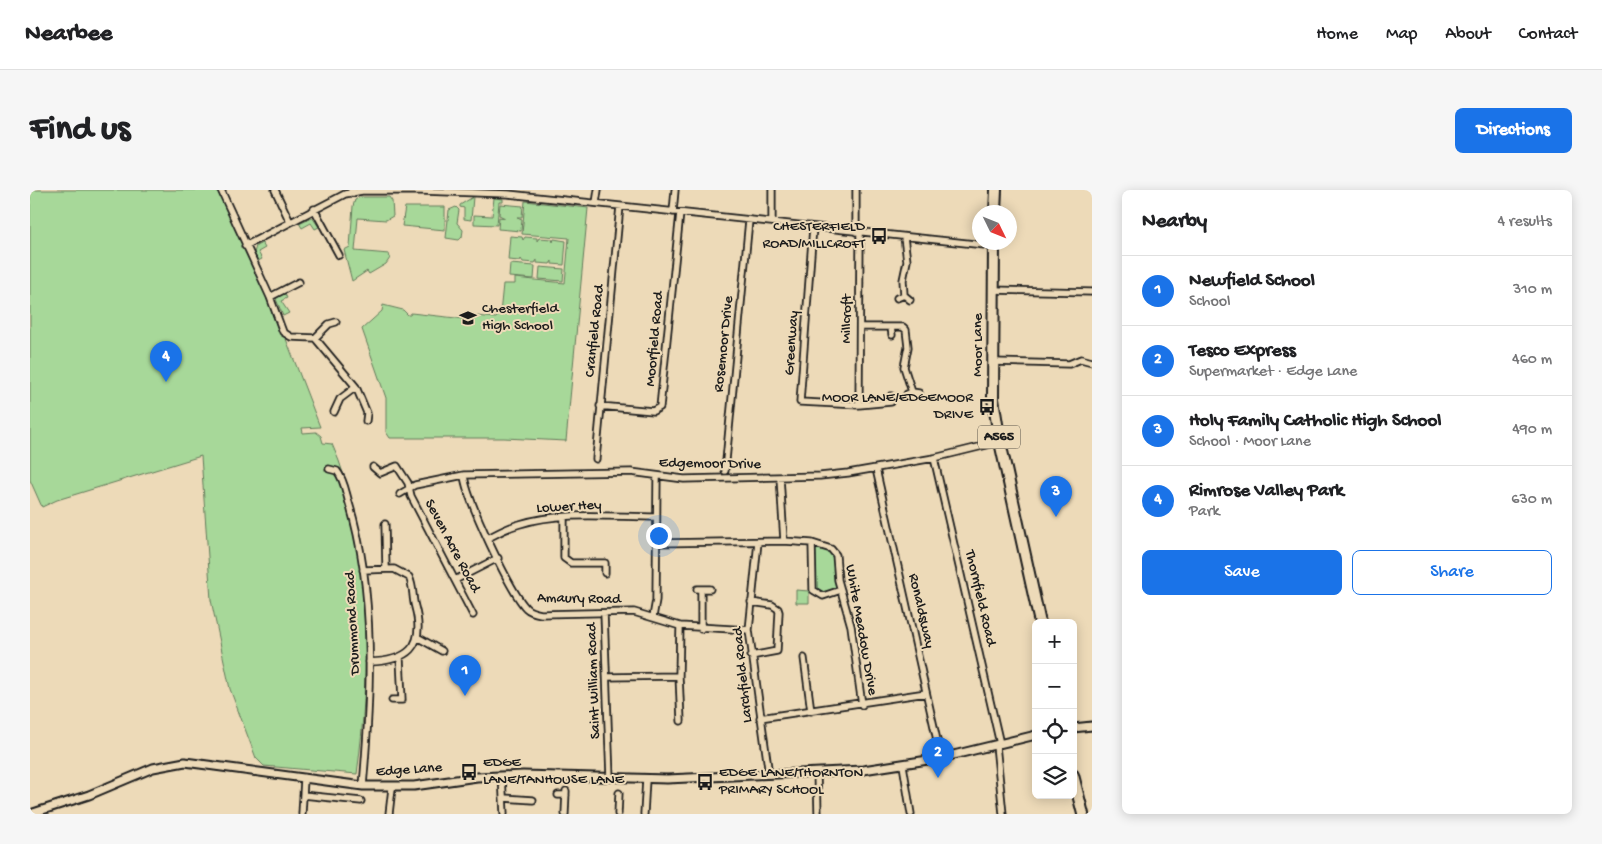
<!DOCTYPE html>
<meta charset="utf-8">
<style>
body{margin:0;font-family:"Gochi Hand",sans-serif;background:#f6f6f6;color:#202124}
.controls{position:absolute;right:15px;bottom:15px;display:grid;overflow:hidden;border-radius:8px;box-shadow:0 2px 12px #0003}
.controls button{width:45px;height:45px;display:grid;place-items:center;padding:0;border:0;border-bottom:1px solid #e0e0e0;background:#fff;color:#202124;font:25px sans-serif}
.compass{position:absolute;left:942px;top:15px;width:45px;height:45px;border-radius:50%;background:#fff;box-shadow:0 2px 12px #0003;rotate:133deg}
.you{position:absolute;left:628px;top:345px;width:18px;height:18px;margin:-12px;border:4px solid #fff;border-radius:50%;background:#1a73e8;box-shadow:0 0 0 8px #1a73e833}
.badge{display:grid;place-items:center;width:32px;height:32px;border-radius:50%;background:#1a73e8;color:#fff;font-size:16px;font-weight:700}
.pin{position:absolute;translate:-50% -41px;filter:drop-shadow(0 1px 2px #0008)}
.pin::after{content:'';position:absolute;top:26px;width:18px;height:15px;background:inherit;clip-path:polygon(0 0,100% 0,50% 100%)}
.list{margin:0;padding:0;list-style:none}
h2{display:flex;justify-content:space-between;align-items:center;height:65px;margin:0;padding:0 20px;font-size:21px}
h2 small{font-size:16px;font-weight:400;color:#757577}
.list li{display:grid;grid-template-columns:32px 1fr auto;gap:15px;align-items:center;box-sizing:border-box;height:70px;padding:0 20px;border-top:1px solid #e0e0e0}
.list b{display:block;font-size:19px;white-space:nowrap}
.list p{margin:0;font-size:16px;white-space:nowrap;color:#757577}
.list em{font-size:16px;font-style:normal;color:#757577}
.actions{display:flex;gap:10px;padding:15px 20px}
.actions a{flex:1;padding:11px 0;border:1px solid #1a73e8;border-radius:8px;text-align:center;font-size:18px;color:#1a73e8}
.actions .main{background:#1a73e8;color:#fff}
.icon{flex:none;width:28px;height:28px;fill:none;stroke:currentColor;stroke-width:2;stroke-linecap:round;stroke-linejoin:round}
.map{position:relative;flex:none;width:1062px;height:624px;overflow:hidden;border-radius:8px}
header{display:flex;align-items:center;gap:30px;box-sizing:border-box;height:70px;padding:0 25px;background:#fff;border-bottom:1px solid #e0e0e0}
header strong{font-size:24px}
nav{display:flex;gap:28px;margin-inline-start:auto;font-size:18px}
.intro{display:flex;align-items:center;justify-content:space-between;box-sizing:border-box;height:120px;padding:0 30px}
h1{margin:0;font-size:35px}
.button{padding:12px 22px;border-radius:8px;background:#1a73e8;color:#fff;font-size:18px;font-weight:700}
main{display:flex;gap:30px;padding:0 30px}
aside{flex:1;background:#fff;border-radius:8px;box-shadow:0 2px 12px #0003}
.map>svg:first-child{display:block}
.green{fill:#a7d899;stroke:#627a5a}
.lines{fill:none;stroke-linecap:round;stroke-linejoin:round}
.minor-casing{stroke:#1c1c1c;stroke-width:9}
.tertiary-casing{stroke:#1c1c1c;stroke-width:11}
.trunk-casing{stroke:#1c1c1c;stroke-width:14}
.minor{stroke:#eddab8;stroke-width:5.5}
.tertiary{stroke:#eddab8;stroke-width:7}
.trunk{stroke:#eddab8;stroke-width:10}
.labels{text-anchor:middle;dominant-baseline:central;stroke-width:4;stroke-linejoin:round;paint-order:stroke}
.shield{fill:#eddab8;stroke:#5b554b;stroke-width:1}
.shield-label{font-size:14px;font-weight:bold;fill:#1c1c1c}
.poi-label{font-size:15px;fill:#1c1c1c;stroke:#eddab8;text-anchor:start}
.street-label{font-size:15px;fill:#1c1c1c;stroke:#eddab8}
</style>
<header>
<strong>Nearbee</strong>
<nav><a>Home</a><a>Map</a><a>About</a><a>Contact</a></nav>
</header>
<div class="intro"><h1>Find us</h1><a class="button">Directions</a></div>
<main>
<div class="map">
<svg width="1062" height="624" viewBox="0 0 1062 624">
<rect width="100%" height="100%" fill="#eddab8"/>
<filter id="ink" filterUnits="userSpaceOnUse"><feTurbulence type="fractalNoise" baseFrequency=".02" numOctaves="2"/><feDisplacementMap in="SourceGraphic" scale="10" xChannelSelector="R" yChannelSelector="G"/><feConvolveMatrix kernelMatrix="1 2 1 2 8 2 1 2 1" color-interpolation-filters="sRGB"/></filter>
<g filter="url(#ink)">
<path class="green" d="M 0,0 L 188,0 L 233,98 L 249,142 L 256,149 L 290,237 L 272,238 L 273,243 L 286,242 L 291,246 L 293,253 L 302,254 C 342,341 340,491 327,584 L 234,576 L 226,568 L 200,499 L 181,410 L 171,266 L 27,310 L 12,317 L 0,290 Z
M 330,7 L 359,7 L 362,11 L 363,26 L 356,30 L 328,28 L 325,61 L 359,64 L 360,68 L 356,74 L 339,84 L 337,81 L 322,91 L 314,60 L 320,57 L 323,16 L 325,10 Z
M 443,7 L 441,30 L 434,29 L 434,18 L 430,17 L 430,15 Z
M 464,8 L 473,9 L 473,12 L 469,12 L 467,35 L 444,34 L 444,25 L 462,26 Z
M 495,11 L 558,18 L 536,251 L 474,248 L 360,248 L 356,242 L 356,208 L 332,139 L 352,121 L 353,115 L 373,120 L 378,125 L 380,125 L 381,123 L 435,129 L 436,125 L 466,128 L 470,124 L 473,94 L 485,94 L 485,88 L 535,93 L 539,48 L 492,44 Z
M 470,14 L 493,16 L 492,27 L 487,27 L 492,29 L 491,41 L 468,39 L 469,27 L 475,28 L 469,25 Z
M 375,17 L 415,17 L 415,40 L 372,36 Z
M 426,17 L 429,20 L 427,33 L 433,40 L 432,47 L 429,50 L 416,48 L 419,20 Z
M 282,27 L 289,37 L 285,39 L 281,33 L 272,38 L 269,33 Z
M 480,46 L 492,47 L 493,50 L 495,47 L 507,48 L 507,51 L 509,48 L 522,49 L 523,52 L 524,49 L 536,51 L 534,75 L 522,74 L 522,71 L 520,74 L 507,73 L 507,70 L 505,73 L 493,72 L 491,69 L 490,71 L 478,70 Z
M 232,53 L 235,58 L 228,62 L 232,69 L 228,71 L 224,63 L 226,56 Z
M 480,74 L 505,76 L 504,89 L 479,87 Z
M 510,77 L 534,79 L 533,91 L 509,89 Z
M 254,102 L 257,108 L 251,111 L 259,123 L 253,126 L 246,109 Z
M 787,357 L 798,359 L 804,366 L 807,398 L 794,404 L 785,399 L 784,359 Z
M 766,400 L 779,401 L 779,413 L 766,413 Z"/>
<g class="lines">
<g class="minor-casing">
<path id="minor" d="M 191,0 L 240,107 L 253,142 L 261,147 L 285,148 L 326,197 L 310,209 L 304,222
M 245,0 L 260,32
M 742,0 L 742,32
M 566,13 L 568,0
M 284,19 L 309,65
M 643,22 L 645,0
M 783,37 L 770,212 L 829,215 L 861,212 L 861,206
M 826,42 L 826,0
M 874,47 L 877,71 L 873,90 L 874,105
M 215,56 L 315,4 L 332,1 L 391,1 L 478,4 L 964,56
M 963,100 L 1062,102
M 240,107 L 269,92
M 867,108 L 874,105 L 880,110
M 830,137 L 873,137 L 876,140 L 878,157 L 874,177 L 882,202
M 861,137 L 862,145
M 285,148 L 299,134 L 306,132
M 963,172 L 1039,174 L 1051,169 L 1062,172
M 326,197 L 337,223 L 336,231
M 877,204 L 882,202 L 889,203
M 829,215 L 830,43
M 570,216 L 623,221 L 630,217 L 650,23
M 904,268 L 970,554
M 566,269 L 590,16
M 343,277 L 350,283 L 367,276 L 378,293 L 381,306 L 443,425
M 299,279 L 307,281 C 314,289 316,303 319,313 C 346,402 341,505 333,596
M 846,279 L 911,568
M 695,281 L 719,30
M 434,285 C 436,308 480,401 496,418 C 500,422 505,423 511,424 L 604,422 L 650,436 L 719,440
M 750,287 L 754,351
M 370,304 L 385,295 L 434,285 L 601,282 L 654,289 L 790,286 L 818,283 L 904,268 L 961,254
M 534,328 L 534,368 L 541,373 L 575,373 L 575,383
M 355,334 L 356,379
M 458,348 C 468,343 478,337 490,334 C 532,321 582,327 626,327
M 728,352 L 719,440 L 739,585
M 626,353 L 754,351 L 782,353 L 801,359 L 806,365 L 808,390 L 821,436 L 832,515
M 782,353 L 783,400 L 793,406 L 811,400
M 333,380 L 364,379 L 379,387 C 384,397 382,407 385,417 C 396,458 377,471 339,472
M 425,390 L 468,368
M 667,399 L 680,399
M 671,399 L 671,439
M 721,412 L 742,415 L 748,419 L 749,422 L 747,461 L 721,466
M 574,423 L 580,588
M 623,427 L 626,410 L 627,286
M 650,436 L 649,486 L 651,531
M 387,447 L 412,461
M 774,468 L 781,521
M 577,487 L 649,486
M 362,510 L 372,510 L 370,468
M 730,528 L 896,503
M 966,555 L 973,624
M 873,575 L 881,624
M 787,582 L 788,624
M 472,586 L 474,624
M 273,605 L 331,611
M 528,605 L 536,605
M 473,608 L 503,610
M 272,624 L 274,589
M 359,624 L 362,598
M 535,624 L 536,601
M 588,624 L 589,603
M 614,624 L 616,589"/>
</g>
<g class="tertiary-casing">
<path id="tertiary" d="M 322,0 L 323,2
M 1043,538 L 1062,536
M 0,624 L 59,605 L 123,578 L 155,572 L 333,596 L 384,596 L 447,587 L 493,585 L 637,589 L 833,580 L 911,568 L 1006,545"/>
</g>
<g class="trunk-casing">
<path id="trunk" d="M 965,22 L 966,0
M 964,52 L 963,209 L 970,252 L 1010,433
M 1043,585 L 1053,624"/>
</g>
<use href="#minor" class="minor"/>
<use href="#tertiary" class="tertiary"/>
<use href="#trunk" class="trunk"/>
</g>
</g>
<defs>
<g id="bus-bare" transform="scale(1.35)"><path d="M-5-6H5V4H4V6H2V4H-2V6H-4V4H-5ZM-3.5-4V0h7V-4ZM-3.5 1.2v1.5H-2V1.2ZM2 1.2v1.5H3.5V1.2Z" fill="#1c1c1c" stroke="#eddab8" stroke-width="2.5" paint-order="stroke"/></g>
<g id="school-bare" transform="scale(1.35)"><path d="M0-5L7-2L0 1L-7-2ZM-4 1L0 2.5L4 1V4Q0 6-4 4Z" fill="#1c1c1c" stroke="#eddab8" stroke-width="2.5" paint-order="stroke"/></g>
</defs>
<g fill-rule="evenodd">
<use href="#bus-bare" x="849" y="46"/>
<use href="#school-bare" x="438" y="128"/>
<use href="#bus-bare" x="957" y="217"/>
<use href="#bus-bare" x="439" y="582"/>
<use href="#bus-bare" x="675" y="592"/>
</g>
<g class="labels">
<rect class="shield" x="948" y="235.5" width="42" height="23" rx="4"/>
<g class="shield-label">
<text x="969" y="247">A565</text>
</g>
<g class="poi-label">
<text x="835" y="37" text-anchor="end">CHESTERFIELD<tspan x="835" dy="17">ROAD/MILLCROFT</tspan></text>
<text x="452" y="119">Chesterfield<tspan x="452" dy="17">High School</tspan></text>
<text x="943" y="208" text-anchor="end">MOOR LANE/EDGEMOOR<tspan x="943" dy="17">DRIVE</tspan></text>
<text x="453" y="573">EDGE<tspan x="453" dy="17">LANE/TANHOUSE LANE</tspan></text>
<text x="689" y="583">EDGE LANE/THORNTON<tspan x="689" dy="17">PRIMARY SCHOOL</tspan></text>
</g>
<g class="street-label">
<text transform="translate(817 129) rotate(-90)">Millcroft</text>
<text transform="translate(565 141) rotate(-84)">Cranfield Road</text>
<text transform="translate(625 149) rotate(-85)">Moorfield Road</text>
<text transform="translate(762 153) rotate(-86)">Greenway</text>
<text transform="translate(694 154) rotate(-84)">Rosemoor Drive</text>
<text transform="translate(948 155) rotate(-90)">Moor Lane</text>
<text transform="translate(680 274) rotate(1)">Edgemoor Drive</text>
<text transform="translate(539 317) rotate(-3)">Lower Hey</text>
<text transform="translate(422 356) rotate(62)">Seven Acre Road</text>
<text transform="translate(950 408) rotate(77)">Thornfield Road</text>
<text transform="translate(549 409) rotate(1)">Amaury Road</text>
<text transform="translate(891 421) rotate(77)">Ronaldsway</text>
<text transform="translate(323 433) rotate(-93)">Drummond Road</text>
<text transform="translate(831 440) rotate(80)">White Meadow Drive</text>
<text transform="translate(713 485) rotate(-96)">Larchfield Road</text>
<text transform="translate(564 491) rotate(-92)">Saint William Road</text>
<text transform="translate(379 580) rotate(-4)">Edge Lane</text>
</g>
</g>
</svg>
<div class="controls">
<button>+</button>
<button>−</button>
<button><svg class="icon" aria-label="locate" viewBox="0 0 24 24"><circle cx="12" cy="12" r="6"/><path d="M12 2v4M12 18v4M2 12h4M18 12h4"/></svg></button>
<button><svg class="icon" aria-label="layers" viewBox="0 0 24 24"><path d="M12 4l9 5-9 5-9-5zM3 14l9 5 9-5"/></svg></button>
</div>
<svg class="compass" viewBox="-18 -18 36 36"><path d="M0-13l5 13h-10z" fill="#e53935"/><path d="M0 13l5-13h-10z" fill="#757577"/></svg>
<div class="you"></div>
<div class="pin badge" style="left:435px;top:506px">1</div>
<div class="pin badge" style="left:908px;top:588px">2</div>
<div class="pin badge" style="left:1026px;top:327px">3</div>
<div class="pin badge" style="left:136px;top:192px">4</div>
</div>
<aside>
<h2>Nearby<small>4 results</small></h2>
<ul class="list">
<li><span class="badge">1</span><div><b>Newfield School</b><p>School</p></div><em>310 m</em></li>
<li><span class="badge">2</span><div><b>Tesco Express</b><p>Supermarket · Edge Lane</p></div><em>460 m</em></li>
<li><span class="badge">3</span><div><b>Holy Family Catholic High School</b><p>School · Moor Lane</p></div><em>490 m</em></li>
<li><span class="badge">4</span><div><b>Rimrose Valley Park</b><p>Park</p></div><em>630 m</em></li>
</ul>
<div class="actions"><a class="main">Save</a><a>Share</a></div>
</aside>
</main>
